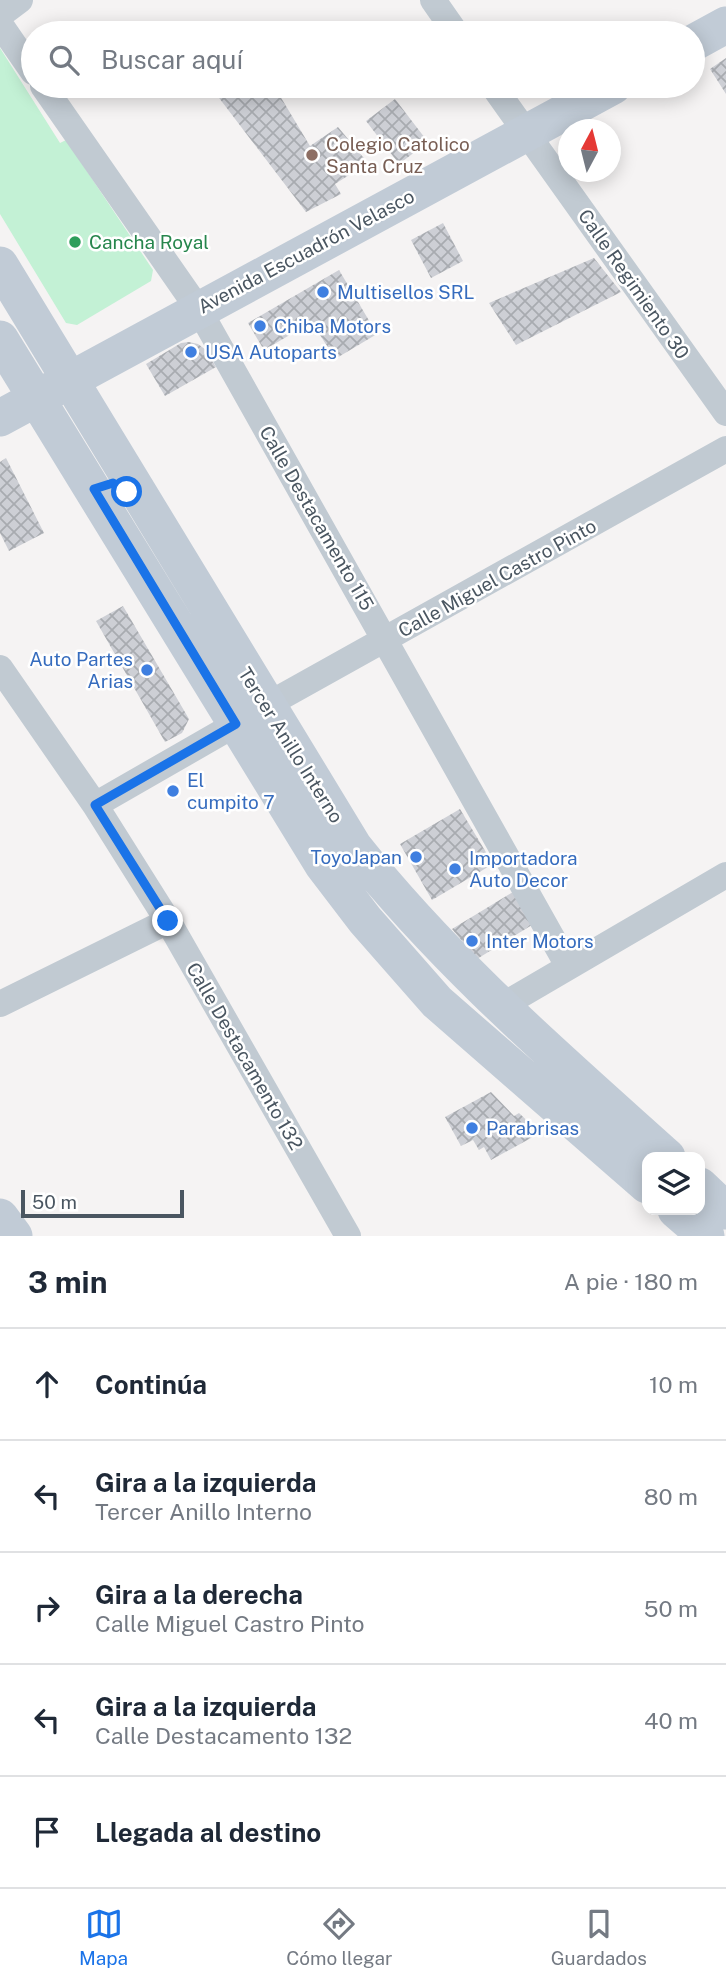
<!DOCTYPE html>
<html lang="es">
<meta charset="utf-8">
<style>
body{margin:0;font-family:"Public Sans",sans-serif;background:#f6f6f7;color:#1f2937}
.controls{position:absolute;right:21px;bottom:21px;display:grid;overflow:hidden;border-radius:14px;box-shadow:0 4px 18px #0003}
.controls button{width:63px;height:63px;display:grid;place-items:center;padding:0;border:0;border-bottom:2px solid #e0e1e3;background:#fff;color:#1f2937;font:35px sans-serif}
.compass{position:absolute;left:558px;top:119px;width:63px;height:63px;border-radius:50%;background:#fff;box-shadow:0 4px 18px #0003;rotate:7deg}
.scale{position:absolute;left:21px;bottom:18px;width:163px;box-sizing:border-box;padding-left:7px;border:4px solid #4a5661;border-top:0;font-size:19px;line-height:24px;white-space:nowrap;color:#4a5661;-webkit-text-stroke:5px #fff;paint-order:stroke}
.stop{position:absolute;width:21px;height:21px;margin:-16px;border:5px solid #1a73e8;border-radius:50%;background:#fff}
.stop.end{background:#1a73e8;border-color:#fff;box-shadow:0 2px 7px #0008}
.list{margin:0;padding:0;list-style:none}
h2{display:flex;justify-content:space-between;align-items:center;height:91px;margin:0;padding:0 28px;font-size:30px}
h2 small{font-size:23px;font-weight:400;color:#747a83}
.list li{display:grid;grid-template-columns:46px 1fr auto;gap:21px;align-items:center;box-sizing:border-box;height:112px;padding:0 28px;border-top:2px solid #e0e1e3}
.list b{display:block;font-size:26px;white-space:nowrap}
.list p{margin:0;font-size:23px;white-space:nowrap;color:#747a83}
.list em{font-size:23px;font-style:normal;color:#747a83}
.icon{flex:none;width:38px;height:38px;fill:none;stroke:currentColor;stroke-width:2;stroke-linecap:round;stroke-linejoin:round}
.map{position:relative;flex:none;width:726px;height:1236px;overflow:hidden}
.search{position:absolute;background:#fff;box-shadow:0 4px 18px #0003;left:21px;right:21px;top:21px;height:77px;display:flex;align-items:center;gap:18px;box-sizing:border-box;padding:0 24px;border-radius:38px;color:#747a83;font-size:26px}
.sheet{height:651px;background:#fff}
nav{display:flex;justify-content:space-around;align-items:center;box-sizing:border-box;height:98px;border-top:2px solid #e0e1e3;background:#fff;font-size:19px;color:#747a83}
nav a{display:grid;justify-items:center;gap:4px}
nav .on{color:#1a73e8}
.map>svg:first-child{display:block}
.pitch{fill:#c3f1d5}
.building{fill:url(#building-cross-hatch)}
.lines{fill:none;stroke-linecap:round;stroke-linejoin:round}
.street{stroke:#c1cad2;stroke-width:26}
.secondary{stroke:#c1cbd6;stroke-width:37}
.route{stroke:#1a73e8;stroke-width:9}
.education-dot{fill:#8d6e63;stroke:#fff;stroke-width:2.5}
.leisure-dot{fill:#2e9e5b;stroke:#fff;stroke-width:2.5}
.shop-dot{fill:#3f7fe0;stroke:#fff;stroke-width:2.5}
.labels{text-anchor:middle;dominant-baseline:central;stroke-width:5;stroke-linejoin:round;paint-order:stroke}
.education-label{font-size:19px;fill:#785e54;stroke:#fff;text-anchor:start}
.leisure-label{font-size:19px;fill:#27864d;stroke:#fff;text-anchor:start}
.street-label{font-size:19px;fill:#4a5661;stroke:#fff}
.shop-label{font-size:19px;fill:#366cbe;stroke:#fff;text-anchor:start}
</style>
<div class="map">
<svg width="726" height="1236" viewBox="0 0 726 1236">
<defs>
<pattern id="building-cross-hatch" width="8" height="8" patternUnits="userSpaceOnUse" patternTransform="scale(1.75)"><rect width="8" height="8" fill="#cdcfd5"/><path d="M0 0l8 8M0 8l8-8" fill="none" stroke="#a8abb0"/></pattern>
</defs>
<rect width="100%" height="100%" fill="#f5f3f3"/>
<path class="pitch" d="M 0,48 L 60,143 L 66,140 L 153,270 L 151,281 L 77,325 L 66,323 L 0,214 Z"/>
<path class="building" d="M 726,58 L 726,94 L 710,69 Z
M 210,86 L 274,86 L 310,146 L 338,127 L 368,163 L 335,184 L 341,194 L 306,212 Z
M 395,99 L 428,142 L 399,164 L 366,121 Z
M 443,223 L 463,261 L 431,278 L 411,240 Z
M 594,258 L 621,292 L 516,345 L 489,303 Z
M 339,270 L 377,334 L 335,359 L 312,322 L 264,350 L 248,323 Z
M 189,342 L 198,344 L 206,350 L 216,367 L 165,396 L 146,364 L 181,343 Z
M 6,458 L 44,533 L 9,551 L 0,533 L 0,462 Z
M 123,606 L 189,719 L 182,733 L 165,742 L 96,621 Z
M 460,809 L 493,864 L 432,900 L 400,844 Z
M 513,892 L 532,925 L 477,959 L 452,929 Z
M 491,1092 L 514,1116 L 519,1113 L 540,1133 L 491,1160 L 484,1147 L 479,1150 L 473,1140 L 461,1146 L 445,1117 Z"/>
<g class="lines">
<path class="street" d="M 433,0 L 456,33
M 0,15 L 20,0
M 0,24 L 33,72
M 43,86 L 199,310 L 568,966
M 493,86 L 726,413
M 0,668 L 95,805 L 168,921 L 348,1236
M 267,705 L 726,449
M 95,805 L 236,724
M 0,1004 L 168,921
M 500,1007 L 726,875"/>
<path class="secondary" d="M 693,43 L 726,25
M 0,265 L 354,847 C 446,963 558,1059 667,1157
M 0,339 L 323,865 L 365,920 L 437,1002 L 647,1185
M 0,418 L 613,86
M 700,1186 L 726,1211
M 676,1210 L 706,1236
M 0,1217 L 14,1236"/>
</g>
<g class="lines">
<path class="route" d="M 127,492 L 113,483 L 94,489 L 236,724 L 95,805 L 168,921"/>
</g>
<circle class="education-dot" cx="312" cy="155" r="7"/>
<circle class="leisure-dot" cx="75" cy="242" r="7"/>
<g class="shop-dot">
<circle cx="323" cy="292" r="7"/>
<circle cx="260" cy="326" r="7"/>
<circle cx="191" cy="352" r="7"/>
<circle cx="147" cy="670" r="7"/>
<circle cx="173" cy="791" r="7"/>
<circle cx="416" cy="857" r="7"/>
<circle cx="455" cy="869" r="7"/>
<circle cx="472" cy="941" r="7"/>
<circle cx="472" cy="1128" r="7"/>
</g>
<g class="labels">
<g class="education-label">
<text x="326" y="144">Colegio Catolico<tspan x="326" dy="22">Santa Cruz</tspan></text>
</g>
<g class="leisure-label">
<text x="89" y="242">Cancha Royal</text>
</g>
<g class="street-label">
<text transform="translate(306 251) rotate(-28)">Avenida Escuadrón Velasco</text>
<text transform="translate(634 284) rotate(55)">Calle Regimiento 30</text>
<text transform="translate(317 518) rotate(60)">Calle Destacamento 115</text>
<text transform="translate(497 578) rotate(-29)">Calle Miguel Castro Pinto</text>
<text transform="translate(291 745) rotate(58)">Tercer Anillo Interno</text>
<text transform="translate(245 1056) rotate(60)">Calle Destacamento 132</text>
</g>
<g class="shop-label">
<text x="337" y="292">Multisellos SRL</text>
<text x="274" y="326">Chiba Motors</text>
<text x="205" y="352">USA Autoparts</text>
<text x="133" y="659" text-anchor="end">Auto Partes<tspan x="133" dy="22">Arias</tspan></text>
<text x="187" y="780">El<tspan x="187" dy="22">cumpito 7</tspan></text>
<text x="402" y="857" text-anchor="end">ToyoJapan</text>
<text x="469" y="858">Importadora<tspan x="469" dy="22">Auto Decor</tspan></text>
<text x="486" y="941">Inter Motors</text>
<text x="486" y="1128">Parabrisas</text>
</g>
</g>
</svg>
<div class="controls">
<button><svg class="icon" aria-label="layers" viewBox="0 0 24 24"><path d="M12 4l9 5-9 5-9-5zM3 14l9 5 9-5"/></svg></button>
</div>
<svg class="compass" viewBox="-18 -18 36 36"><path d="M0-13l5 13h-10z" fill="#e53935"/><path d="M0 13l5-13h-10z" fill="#747a83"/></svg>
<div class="scale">50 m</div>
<div class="stop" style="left:127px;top:492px"></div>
<div class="stop end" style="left:168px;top:921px"></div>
<div class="search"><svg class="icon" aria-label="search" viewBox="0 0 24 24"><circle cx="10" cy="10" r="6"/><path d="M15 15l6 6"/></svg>Buscar aquí</div>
</div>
<section class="sheet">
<h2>3 min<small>A pie · 180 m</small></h2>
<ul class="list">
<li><svg class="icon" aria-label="ahead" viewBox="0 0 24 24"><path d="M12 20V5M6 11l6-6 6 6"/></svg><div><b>Continúa</b></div><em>10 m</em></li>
<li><svg class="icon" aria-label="left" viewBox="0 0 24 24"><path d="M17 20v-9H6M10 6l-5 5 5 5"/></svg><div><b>Gira a la izquierda</b><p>Tercer Anillo Interno</p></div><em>80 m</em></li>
<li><svg class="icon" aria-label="right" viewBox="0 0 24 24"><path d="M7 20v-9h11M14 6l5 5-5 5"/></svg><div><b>Gira a la derecha</b><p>Calle Miguel Castro Pinto</p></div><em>50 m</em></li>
<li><svg class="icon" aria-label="left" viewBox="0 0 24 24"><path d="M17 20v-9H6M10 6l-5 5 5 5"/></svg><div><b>Gira a la izquierda</b><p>Calle Destacamento 132</p></div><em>40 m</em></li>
<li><svg class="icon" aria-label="arrive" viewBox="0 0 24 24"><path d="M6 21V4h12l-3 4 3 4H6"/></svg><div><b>Llegada al destino</b></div></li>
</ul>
</section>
<nav>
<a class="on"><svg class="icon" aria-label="map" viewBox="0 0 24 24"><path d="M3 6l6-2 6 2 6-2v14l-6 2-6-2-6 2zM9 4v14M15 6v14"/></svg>Mapa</a>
<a><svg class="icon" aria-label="directions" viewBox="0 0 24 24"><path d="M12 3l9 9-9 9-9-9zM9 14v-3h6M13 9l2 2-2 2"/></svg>Cómo llegar</a>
<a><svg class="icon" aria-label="saved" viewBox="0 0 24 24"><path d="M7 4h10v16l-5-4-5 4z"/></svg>Guardados</a>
</nav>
